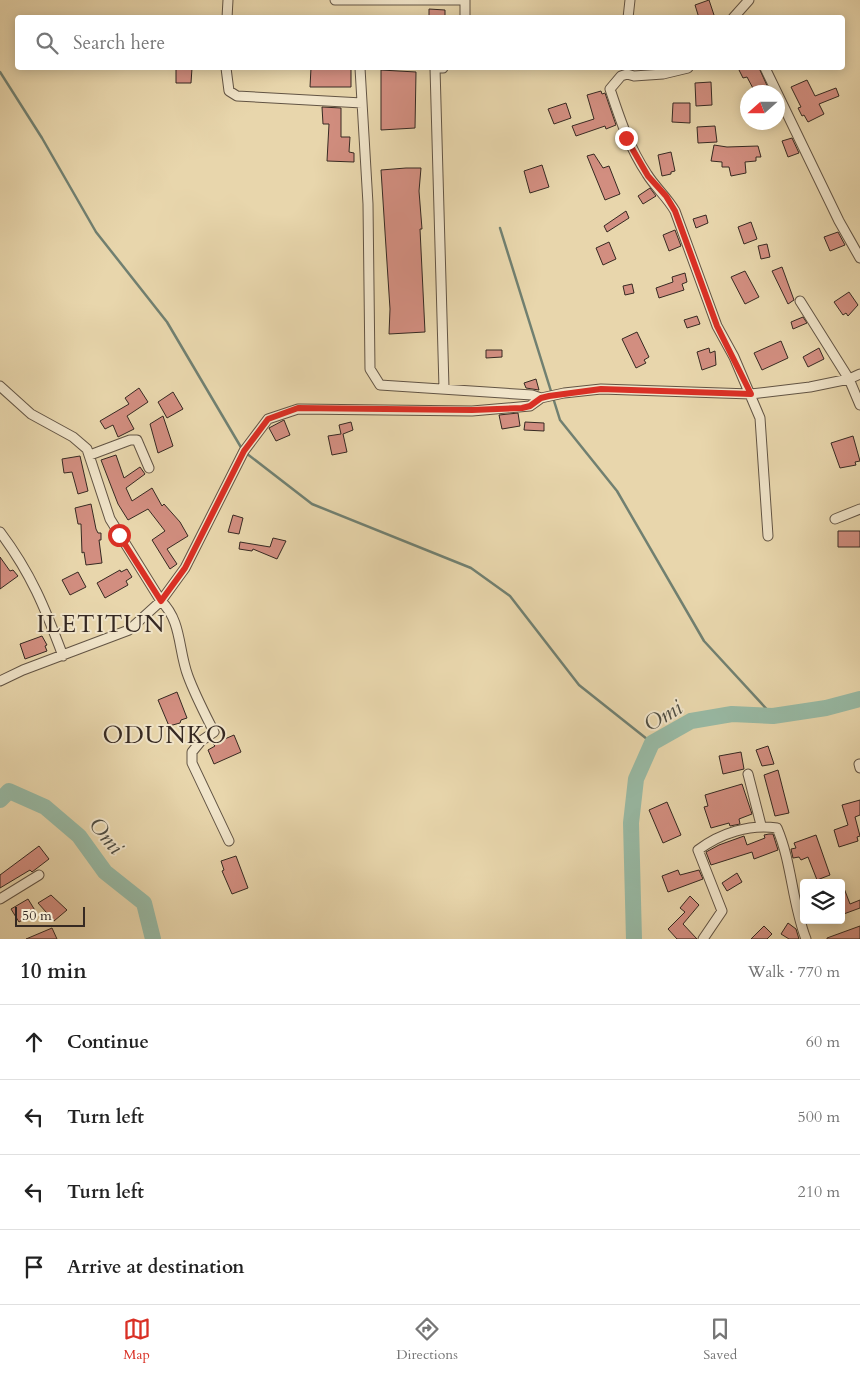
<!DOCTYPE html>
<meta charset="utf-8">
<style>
body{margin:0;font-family:Cardo,serif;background:#f2f2f2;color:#222}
.controls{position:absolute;right:15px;bottom:15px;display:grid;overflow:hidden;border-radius:5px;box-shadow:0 2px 12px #0003}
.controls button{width:45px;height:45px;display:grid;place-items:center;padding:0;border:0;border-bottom:1px solid #e0e0e0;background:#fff;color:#222;font:25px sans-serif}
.compass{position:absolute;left:740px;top:85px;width:45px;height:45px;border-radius:50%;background:#fff;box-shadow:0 2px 12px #0003;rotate:249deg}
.scale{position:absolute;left:15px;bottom:12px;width:70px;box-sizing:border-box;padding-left:5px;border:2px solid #362922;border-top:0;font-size:14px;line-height:18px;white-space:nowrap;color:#362922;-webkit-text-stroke:4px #f0e4c9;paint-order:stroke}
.stop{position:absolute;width:15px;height:15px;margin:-11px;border:4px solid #d93025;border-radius:50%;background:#fff}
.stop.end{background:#d93025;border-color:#fff;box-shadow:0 1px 5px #0008}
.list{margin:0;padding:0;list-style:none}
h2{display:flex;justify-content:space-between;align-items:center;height:65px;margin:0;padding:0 20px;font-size:21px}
h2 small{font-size:16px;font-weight:400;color:#767676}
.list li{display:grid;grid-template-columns:32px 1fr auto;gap:15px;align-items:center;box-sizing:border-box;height:75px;padding:0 20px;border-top:1px solid #e0e0e0}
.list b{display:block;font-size:19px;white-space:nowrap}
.list em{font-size:16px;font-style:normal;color:#767676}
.icon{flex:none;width:28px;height:28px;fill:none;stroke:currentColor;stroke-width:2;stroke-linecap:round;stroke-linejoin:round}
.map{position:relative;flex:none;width:860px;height:939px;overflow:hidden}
.search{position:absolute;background:#fff;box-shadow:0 2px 12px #0003;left:15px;right:15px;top:15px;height:55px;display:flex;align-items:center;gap:12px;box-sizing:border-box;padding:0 18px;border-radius:5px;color:#767676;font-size:19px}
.sheet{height:365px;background:#fff}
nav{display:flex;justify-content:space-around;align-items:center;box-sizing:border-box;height:70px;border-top:1px solid #e0e0e0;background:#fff;font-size:14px;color:#767676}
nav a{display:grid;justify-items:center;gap:2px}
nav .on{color:#d93025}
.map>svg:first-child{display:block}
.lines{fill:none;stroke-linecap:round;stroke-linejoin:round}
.stream{stroke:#718071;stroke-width:2.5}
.river{stroke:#98baa5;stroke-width:16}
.building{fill:#d28e80;stroke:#362922}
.minor-casing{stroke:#625444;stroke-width:11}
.minor{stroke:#f0e4c9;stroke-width:9}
.route{stroke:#d93025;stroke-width:6}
.labels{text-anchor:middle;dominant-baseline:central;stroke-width:4;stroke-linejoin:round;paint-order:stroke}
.water-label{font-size:22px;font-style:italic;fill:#4e4d43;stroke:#f0e4c9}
.quarter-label{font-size:24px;letter-spacing:1px;fill:#362922;stroke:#f0e4c9}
</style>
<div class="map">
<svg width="860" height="939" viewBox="0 0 860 939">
<rect width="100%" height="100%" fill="#e8d6ac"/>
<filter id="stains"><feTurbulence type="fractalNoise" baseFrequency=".004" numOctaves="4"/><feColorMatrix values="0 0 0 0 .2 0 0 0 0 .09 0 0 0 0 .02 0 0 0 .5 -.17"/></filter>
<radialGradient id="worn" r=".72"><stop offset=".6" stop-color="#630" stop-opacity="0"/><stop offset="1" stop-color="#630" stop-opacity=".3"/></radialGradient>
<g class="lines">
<path class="stream" d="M 0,72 L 42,138 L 96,232 L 167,322 L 242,449
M 500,228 L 560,420 L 617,491 L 704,641 L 773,716
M 246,453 L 312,504 L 471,568 L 510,596 L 579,685 L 652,743"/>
<path class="river" d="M 0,800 L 9,791 L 45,807 L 79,836 L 105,872 L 144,903 L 153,939
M 634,939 L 631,823 L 636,779 L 652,743 L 691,721 L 732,714 L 773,716 L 826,708 L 860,699"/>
</g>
<path class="building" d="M 709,0 L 715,18 L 699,18 L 695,5 Z
M 429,9 L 445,10 L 445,18 L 429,18 Z
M 176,68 L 192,68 L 191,83 L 176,83 Z
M 311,68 L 351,69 L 351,87 L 310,87 Z
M 738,68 L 759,68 L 770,92 L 755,92 L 747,77 L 743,78 Z
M 381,70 L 416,72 L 415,128 L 381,130 Z
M 807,80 L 815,96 L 836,88 L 839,96 L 819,104 L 824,114 L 808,122 L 804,115 L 802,116 L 798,108 L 801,107 L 791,87 Z
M 711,82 L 712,105 L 696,106 L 695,83 Z
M 601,91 L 602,94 L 605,93 L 616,125 L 606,129 L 605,126 L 576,136 L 572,126 L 594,119 L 587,95 Z
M 566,103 L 571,118 L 554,124 L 548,109 Z
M 673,103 L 690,103 L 690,123 L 672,122 Z
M 322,107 L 341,108 L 341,137 L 350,137 L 349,152 L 354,153 L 354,162 L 327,161 L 329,124 L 323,124 Z
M 715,126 L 717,142 L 698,143 L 697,127 Z
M 792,138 L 799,153 L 788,157 L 782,141 Z
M 714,145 L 727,147 L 758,146 L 761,157 L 756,157 L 756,161 L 745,162 L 746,173 L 731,176 L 729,167 L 722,167 L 722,162 L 711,161 Z
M 671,152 L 675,171 L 671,172 L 671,174 L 662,176 L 658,155 Z
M 594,154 L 603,168 L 609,166 L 620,194 L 605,200 L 587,156 Z
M 542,165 L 549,187 L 530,193 L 524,171 Z
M 406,168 L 421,168 L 419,191 L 422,229 L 420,229 L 425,332 L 389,334 L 390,309 L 381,170 Z
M 650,188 L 656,196 L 643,204 L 638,196 Z
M 626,211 L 629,218 L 607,232 L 604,226 Z
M 706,215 L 708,223 L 696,228 L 693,219 Z
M 751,222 L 757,239 L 744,244 L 738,227 Z
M 675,230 L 681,246 L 669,251 L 663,235 Z
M 838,232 L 845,245 L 830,251 L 824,237 Z
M 609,242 L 616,259 L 603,265 L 596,248 Z
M 767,244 L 770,257 L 761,259 L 758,246 Z
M 782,267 L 794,300 L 788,304 L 772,271 Z
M 745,271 L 759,297 L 745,304 L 731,277 Z
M 685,273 L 687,282 L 682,284 L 684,290 L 659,298 L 656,288 L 673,282 L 672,277 Z
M 632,284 L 634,293 L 625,295 L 623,286 Z
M 849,292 L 858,305 L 848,316 L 846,313 L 843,315 L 834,302 Z
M 697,316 L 700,324 L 687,328 L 684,320 Z
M 803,317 L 807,323 L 793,329 L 791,322 Z
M 637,332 L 649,357 L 644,360 L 646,363 L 636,368 L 622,339 Z
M 781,341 L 788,358 L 762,370 L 754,353 Z
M 709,348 L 710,353 L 715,351 L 716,365 L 702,370 L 697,352 Z
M 819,348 L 824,359 L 808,367 L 803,357 Z
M 486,350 L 502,350 L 502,357 L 486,358 Z
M 536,379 L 539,390 L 526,388 L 524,383 Z
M 139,388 L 148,402 L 127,416 L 134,429 L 118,437 L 113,425 L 105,429 L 100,421 L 129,404 L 125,398 Z
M 173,392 L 183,409 L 167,418 L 158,402 Z
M 518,413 L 520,426 L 502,429 L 499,415 Z
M 163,416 L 173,446 L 158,453 L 150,424 Z
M 284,420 L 290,435 L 276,441 L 269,428 Z
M 351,422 L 353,430 L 343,434 L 347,452 L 332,455 L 328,436 L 341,434 L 339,425 Z
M 525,422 L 544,423 L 544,431 L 524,430 Z
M 853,436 L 860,461 L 855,462 L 856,465 L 840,468 L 831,443 Z
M 116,455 L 124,478 L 140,467 L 145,474 L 126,488 L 132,501 L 152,488 L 162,506 L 164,504 L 180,522 L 188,536 L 167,549 L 177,564 L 170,569 L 152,540 L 165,531 L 148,509 L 128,520 L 118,504 L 101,460 Z
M 80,456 L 88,491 L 78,494 L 72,472 L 64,473 L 62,459 Z
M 91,504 L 96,529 L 98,533 L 101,533 L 101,540 L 99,540 L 102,563 L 86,565 L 84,552 L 82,553 L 81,524 L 78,524 L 75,508 Z
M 233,515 L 243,518 L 239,534 L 228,532 Z
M 838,531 L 860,531 L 860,547 L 838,547 Z
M 273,538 L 286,541 L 277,559 L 253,549 L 252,551 L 239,549 L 240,542 L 270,547 Z
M 0,557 L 10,571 L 13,570 L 18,576 L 0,589 Z
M 127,569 L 132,577 L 126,581 L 128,585 L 105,598 L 97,583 L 120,570 L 121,572 Z
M 78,572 L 86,587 L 70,595 L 62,580 Z
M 42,636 L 47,645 L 45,646 L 47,651 L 25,659 L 20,644 Z
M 177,692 L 187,718 L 181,720 L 180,723 L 169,726 L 158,700 Z
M 234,735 L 241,752 L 214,764 L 208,750 L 215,746 L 213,744 Z
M 768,746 L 774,764 L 762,766 L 756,750 Z
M 741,752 L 744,769 L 723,774 L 719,756 Z
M 778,770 L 789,813 L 775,816 L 764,775 Z
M 742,784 L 752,814 L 739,819 L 740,824 L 730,826 L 729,823 L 711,828 L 704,807 L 708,806 L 705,795 Z
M 860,800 L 860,815 L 855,817 L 860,836 L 857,837 L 858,841 L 839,847 L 834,830 L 848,825 L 842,805 Z
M 667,802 L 681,835 L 663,843 L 649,810 Z
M 769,834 L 773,834 L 778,850 L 754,859 L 752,852 L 711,865 L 706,852 L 719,845 L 744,836 L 747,845 L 765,838 L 764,835 Z
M 816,835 L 830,875 L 817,880 L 808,857 L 801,860 L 799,857 L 793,858 L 791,849 L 796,848 L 794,843 Z
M 39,846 L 49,859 L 32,872 L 30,870 L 0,888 L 0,875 Z
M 236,856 L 248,888 L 232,894 L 222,871 L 224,870 L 221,861 Z
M 678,870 L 680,875 L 699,870 L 703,879 L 668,892 L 662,876 Z
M 737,873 L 742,882 L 727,891 L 722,883 Z
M 842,883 L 850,904 L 860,900 L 860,908 L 841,915 Z
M 51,895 L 67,910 L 54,921 L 38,903 Z
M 690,896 L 699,905 L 683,924 L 697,939 L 677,939 L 668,929 L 685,912 L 680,908 Z
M 28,899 L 36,912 L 19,922 L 11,909 Z
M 788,923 L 796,929 L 799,939 L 789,939 L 781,934 Z
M 764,926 L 772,934 L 767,939 L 751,939 Z
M 860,926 L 860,939 L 827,939 L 827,938 Z
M 52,928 L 57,939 L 26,939 Z"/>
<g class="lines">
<g class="minor-casing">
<path id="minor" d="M 335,0 L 465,0
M 465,0 L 465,18
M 227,18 L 228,0
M 628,18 L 630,0
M 733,18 L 749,0
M 226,68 L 229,91 L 237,96 L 362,103
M 360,68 L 368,204 L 370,369 L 380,385 L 532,395 L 541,398 L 564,393 L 601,389 L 751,394 L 810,387 L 849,379 L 860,374
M 443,68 L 435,68 L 444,388
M 688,68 L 663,74 L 634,76 L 627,74 L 621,76 L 610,89 C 620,119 629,147 647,174 C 655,187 667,197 675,211 L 717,326 L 734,357 L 760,418 L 768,536
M 765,68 L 839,221 L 860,258
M 800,301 L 849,379 L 860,405
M 0,386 L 31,414 L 73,437 L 87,449 L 110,519 L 161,601 C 182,621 178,650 188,676 C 195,695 205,714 214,732 L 201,741 L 192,752 L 192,763 L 229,841
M 90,455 L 130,440 L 137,440 L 149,468
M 835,519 L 860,509
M 0,532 C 31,573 45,608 63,656
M 0,681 L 23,670 L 129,630 L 161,601 L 185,568 L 244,451 L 268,419 L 298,409 L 472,411 L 530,406 L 541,398
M 859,764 L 860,768
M 748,774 L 761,825
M 0,899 L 39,875
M 703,939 L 722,911 L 698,850 C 721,833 749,824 777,828 C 792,863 792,903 806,939"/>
</g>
<use href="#minor" class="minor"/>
</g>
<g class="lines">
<path class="route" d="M 119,535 L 161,601 L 185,568 L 244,451 L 268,419 L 298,408 L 472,410 L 522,408 L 530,406 L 541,398 L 549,396 L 601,389 L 751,394 L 717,326 L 675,211 L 666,196 L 648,176 L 626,138"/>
</g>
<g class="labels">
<g class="water-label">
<text transform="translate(663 716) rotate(-31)">Omi</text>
<text transform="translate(106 836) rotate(50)">Omi</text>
</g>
<g class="quarter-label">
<text x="101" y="624">ILETITUN</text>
<text x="165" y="735">ODUNKO</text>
</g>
</g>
<rect width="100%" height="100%" filter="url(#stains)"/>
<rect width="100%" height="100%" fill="url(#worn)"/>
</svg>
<div class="controls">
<button><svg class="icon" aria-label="layers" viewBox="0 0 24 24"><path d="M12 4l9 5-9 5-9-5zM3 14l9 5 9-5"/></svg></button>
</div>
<svg class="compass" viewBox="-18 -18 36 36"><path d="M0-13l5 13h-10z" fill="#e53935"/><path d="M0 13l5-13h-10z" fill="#767676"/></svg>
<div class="scale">50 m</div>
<div class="stop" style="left:119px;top:535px"></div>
<div class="stop end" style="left:626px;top:138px"></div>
<div class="search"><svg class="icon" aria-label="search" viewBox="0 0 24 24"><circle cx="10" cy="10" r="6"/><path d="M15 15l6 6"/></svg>Search here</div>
</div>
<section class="sheet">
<h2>10 min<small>Walk · 770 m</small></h2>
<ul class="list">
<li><svg class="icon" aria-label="ahead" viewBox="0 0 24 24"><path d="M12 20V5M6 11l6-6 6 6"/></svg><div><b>Continue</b></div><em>60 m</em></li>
<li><svg class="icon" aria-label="left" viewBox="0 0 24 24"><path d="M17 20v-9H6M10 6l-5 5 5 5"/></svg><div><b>Turn left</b></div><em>500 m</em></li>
<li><svg class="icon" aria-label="left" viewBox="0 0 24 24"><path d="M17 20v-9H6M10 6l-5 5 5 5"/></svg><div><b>Turn left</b></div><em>210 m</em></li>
<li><svg class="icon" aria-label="arrive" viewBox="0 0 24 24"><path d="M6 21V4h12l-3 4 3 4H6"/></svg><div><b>Arrive at destination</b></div></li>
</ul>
</section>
<nav>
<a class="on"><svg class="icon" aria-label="map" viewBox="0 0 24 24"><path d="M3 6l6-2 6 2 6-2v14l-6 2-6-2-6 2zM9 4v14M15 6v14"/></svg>Map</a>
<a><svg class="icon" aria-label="directions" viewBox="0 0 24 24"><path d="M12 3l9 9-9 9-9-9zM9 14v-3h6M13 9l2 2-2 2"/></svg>Directions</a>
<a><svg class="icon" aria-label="saved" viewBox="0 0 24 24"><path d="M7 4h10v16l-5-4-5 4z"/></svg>Saved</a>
</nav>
